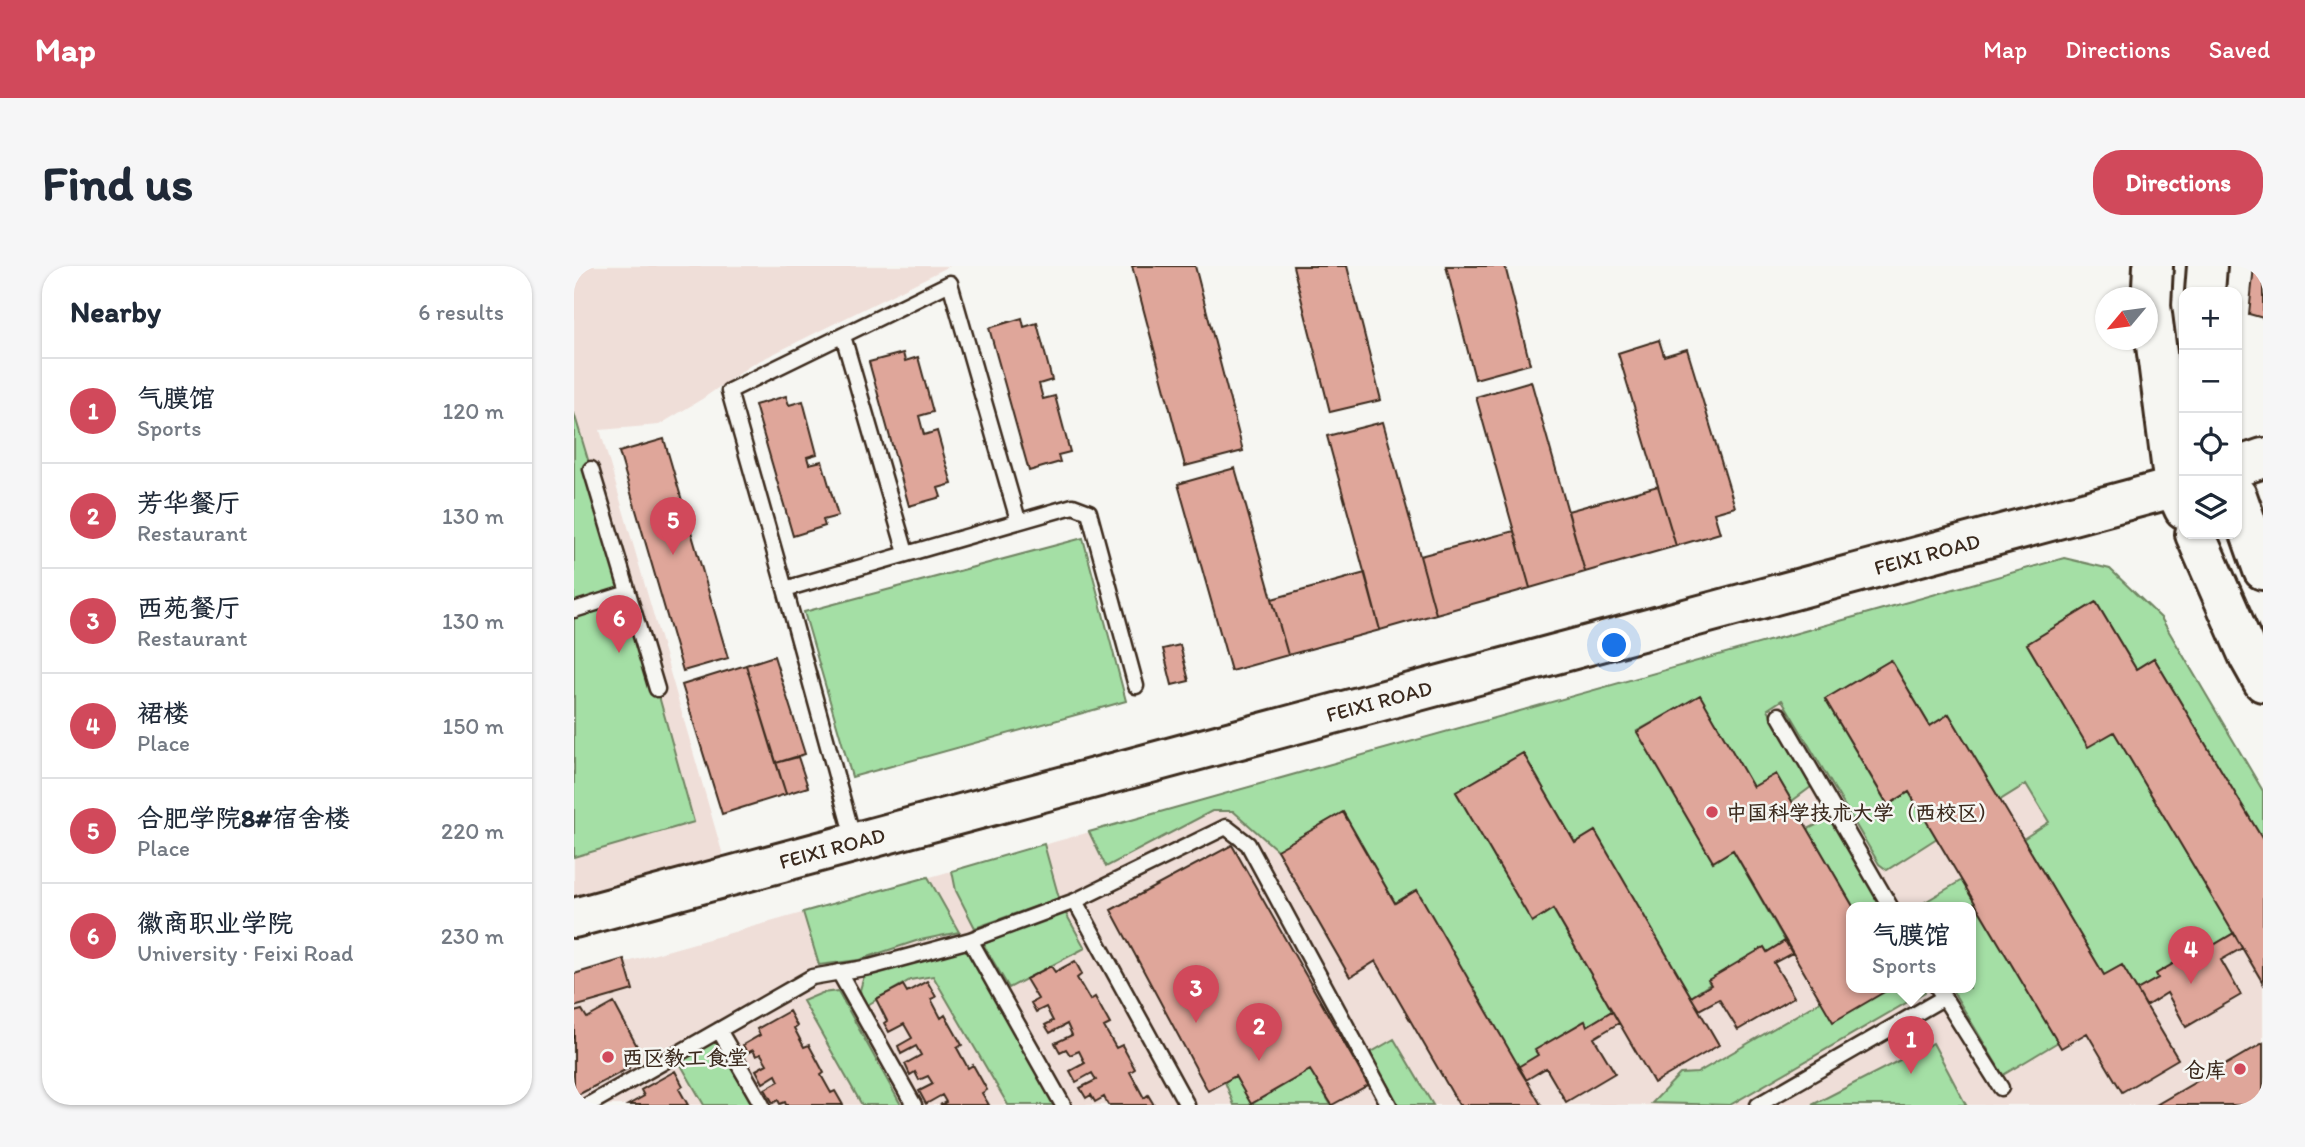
<!DOCTYPE html>
<meta charset="utf-8">
<style>
body{margin:0;font-family:Itim,"LXGW WenKai TC",sans-serif;background:#f6f6f7;color:#1f2937}
.controls{position:absolute;right:21px;top:21px;display:grid;overflow:hidden;border-radius:14px;box-shadow:0 2px 5px #0004}
.controls button{width:63px;height:63px;display:grid;place-items:center;padding:0;border:0;border-bottom:2px solid #e0e1e3;background:#fff;color:#1f2937;font:35px sans-serif}
.compass{position:absolute;left:1521px;top:21px;width:63px;height:63px;border-radius:50%;background:#fff;box-shadow:0 2px 5px #0004;rotate:241deg}
.you{position:absolute;left:1041px;top:380px;width:24px;height:24px;margin:-18px;border:5px solid #fff;border-radius:50%;background:#1a73e8;box-shadow:0 0 0 10px #1a73e833}
.badge{display:grid;place-items:center;width:46px;height:46px;border-radius:50%;background:#d1495b;color:#fff;font-size:23px;font-weight:700}
.pin{position:absolute;translate:-50% -58px;filter:drop-shadow(0 2px 4px #0008)}
.pin::after{content:'';position:absolute;top:37px;width:24px;height:21px;background:inherit;clip-path:polygon(0 0,100% 0,50% 100%)}
.popup{position:absolute;left:1272px;top:636px;width:130px;height:91px;box-sizing:border-box;display:grid;place-content:center;border-radius:14px;background:#fff;filter:drop-shadow(0 2px 5px #0005);font-size:23px;white-space:nowrap;color:#747a83}
.popup b{font-size:26px;color:#1f2937}
.popup::after{content:'';position:absolute;left:50%;top:100%;margin-left:-14px;border:14px solid transparent;border-top-color:#fff}
.list{margin:0;padding:0;list-style:none}
h2{display:flex;justify-content:space-between;align-items:center;height:91px;margin:0;padding:0 28px;font-size:30px}
h2 small{font-size:23px;font-weight:400;color:#747a83}
.list li{display:grid;grid-template-columns:46px 1fr auto;gap:21px;align-items:center;box-sizing:border-box;height:105px;padding:0 28px;border-top:2px solid #e0e1e3}
.list b{display:block;font-size:26px;white-space:nowrap}
.list p{margin:0;font-size:23px;white-space:nowrap;color:#747a83}
.list em{font-size:23px;font-style:normal;color:#747a83}
.icon{flex:none;width:38px;height:38px;fill:none;stroke:currentColor;stroke-width:2;stroke-linecap:round;stroke-linejoin:round}
.map{position:relative;flex:none;width:1689px;height:839px;overflow:hidden;border-radius:28px}
header{display:flex;align-items:center;gap:42px;box-sizing:border-box;height:98px;padding:0 35px;background:#d1495b;color:#fff}
header strong{font-size:33px}
nav{display:flex;gap:38px;margin-inline-start:auto;font-size:24px}
.intro{display:flex;align-items:center;justify-content:space-between;box-sizing:border-box;height:168px;padding:0 42px}
h1{margin:0;font-size:49px}
.button{padding:18px 32px;border-radius:28px;background:#d1495b;color:#fff;font-size:24px;font-weight:700}
main{display:flex;gap:42px;padding:0 42px}
aside{flex:1;background:#fff;border-radius:28px;box-shadow:0 2px 5px #0004}
.map>svg:first-child{display:block}
.built{fill:#efded8;fill-rule:evenodd}
.green{fill:#a4dfa5;stroke:#708462;stroke-width:2}
.building{fill:#dfa69a;stroke:#3b2a1e;stroke-width:2}
.lines{fill:none;stroke-linecap:round;stroke-linejoin:round}
.service-casing{stroke:#3b2a1e;stroke-width:19}
.secondary-casing{stroke:#3b2a1e;stroke-width:44}
.service{stroke:#f6f6f2;stroke-width:14}
.secondary{stroke:#f6f6f2;stroke-width:38}
.poi-dot{fill:#d1495b;stroke:#f6f6f2;stroke-width:2.5}
.labels{text-anchor:middle;dominant-baseline:central;stroke-width:5;stroke-linejoin:round;paint-order:stroke}
.street-label{font-size:21px;fill:#3b2a1e;stroke:#f6f6f2}
.poi-label{font-size:21px;font-weight:bold;fill:#3b2a1e;stroke:#f6f6f2;text-anchor:start}
</style>
<header>
<strong>Map</strong>
<nav><a>Map</a><a>Directions</a><a>Saved</a></nav>
</header>
<div class="intro"><h1>Find us</h1><a class="button">Directions</a></div>
<main>
<aside>
<h2>Nearby<small>6 results</small></h2>
<ul class="list">
<li><span class="badge">1</span><div><b>气膜馆</b><p>Sports</p></div><em>120 m</em></li>
<li><span class="badge">2</span><div><b>芳华餐厅</b><p>Restaurant</p></div><em>130 m</em></li>
<li><span class="badge">3</span><div><b>西苑餐厅</b><p>Restaurant</p></div><em>130 m</em></li>
<li><span class="badge">4</span><div><b>裙楼</b><p>Place</p></div><em>150 m</em></li>
<li><span class="badge">5</span><div><b>合肥学院8#宿舍楼</b><p>Place</p></div><em>220 m</em></li>
<li><span class="badge">6</span><div><b>徽商职业学院</b><p>University · Feixi Road</p></div><em>230 m</em></li>
</ul>
</aside>
<div class="map">
<svg width="1689" height="839" viewBox="0 0 1689 839">
<rect width="100%" height="100%" fill="#f6f6f2"/>
<filter id="ink" filterUnits="userSpaceOnUse"><feTurbulence type="fractalNoise" baseFrequency=".0143" numOctaves="2"/><feDisplacementMap in="SourceGraphic" scale="14" xChannelSelector="R" yChannelSelector="G"/><feConvolveMatrix kernelMatrix="1 2 1 2 8 2 1 2 1" color-interpolation-filters="sRGB"/></filter>
<g filter="url(#ink)">
<path class="built" d="M 0,0 L 376,0 L 177,99 L 128,133 L 85,159 L 26,164 L 155,610 L 0,652 Z
M 1490,292 L 1536,303 L 1689,526 L 1689,839 L 0,839 L 0,711 ZM 1278,642 L 1396,642 L 1396,722 L 1278,722 Z"/>
<path class="green" d="M 0,147 L 83,423 L 120,556 L 0,591 Z
M 509,272 L 552,435 L 278,511 L 230,346 Z
M 1490,292 L 1536,303 L 1587,352 L 1689,525 L 1689,574 L 1580,392 L 1562,403 L 1522,336 L 1453,378 L 1514,480 L 1540,466 L 1660,667 L 1638,680 L 1636,677 L 1583,708 L 1584,712 L 1563,724 L 1548,699 L 1530,709 L 1449,573 L 1475,556 L 1452,518 L 1426,534 L 1375,449 L 1356,460 L 1317,394 L 1251,433 L 1313,538 L 1335,526 L 1363,572 L 1313,604 L 1305,598 L 1208,434 L 1194,443 L 1237,521 L 1218,535 L 1202,508 L 1179,521 L 1126,430 L 1063,465 L 1159,584 L 1211,675 L 1193,686 L 1190,681 L 1117,731 L 1020,566 L 1001,577 L 949,487 L 882,526 L 958,655 L 979,643 L 1038,745 L 1013,760 L 1010,755 L 962,784 L 964,789 L 944,801 L 842,625 L 821,637 L 769,546 L 703,584 L 659,545 L 638,545 L 532,601 L 515,566 Z
M 1252,554 L 1261,559 L 1310,642 L 1280,642 L 1234,563 Z
M 470,578 L 485,632 L 401,662 L 382,625 L 378,605 Z
M 354,611 L 385,666 L 342,675 L 285,694 L 245,699 L 229,646 Z
M 1388,614 L 1484,776 L 1429,809 L 1377,722 L 1396,722 L 1396,642 L 1341,642 Z
M 491,646 L 511,682 L 435,722 L 409,678 Z
M 391,682 L 481,839 L 434,839 L 359,710 L 336,714 L 290,741 L 286,724 L 290,710 L 350,690 Z
M 1317,722 L 1351,722 L 1351,726 L 1156,839 L 1078,837 L 1106,808 L 1123,807 L 1247,735 Z
M 264,725 L 327,839 L 288,839 L 229,735 L 248,727 Z
M 820,773 L 859,839 L 823,839 L 796,787 Z
M 141,774 L 179,839 L 130,839 L 104,794 Z
M 1359,777 L 1392,839 L 1238,839 Z
M 736,804 L 757,839 L 660,839 L 651,816 L 661,810 L 678,838 Z"/>
<path class="building" d="M 558,0 L 621,0 L 669,185 L 611,200 Z
M 719,0 L 773,0 L 807,134 L 756,146 Z
M 872,0 L 931,0 L 956,98 L 901,113 Z
M 1680,0 L 1689,0 L 1689,52 L 1675,48 Z
M 448,52 L 450,61 L 463,57 L 478,114 L 465,118 L 469,133 L 481,130 L 496,186 L 484,189 L 486,196 L 455,205 L 415,62 Z
M 1085,74 L 1090,90 L 1113,83 L 1161,241 L 1140,247 L 1146,267 L 1102,280 L 1044,87 Z
M 329,87 L 331,95 L 344,91 L 359,146 L 345,150 L 350,169 L 363,165 L 378,218 L 364,222 L 367,231 L 335,240 L 295,96 Z
M 957,115 L 1011,306 L 956,322 L 902,131 Z
M 212,130 L 215,139 L 229,135 L 243,188 L 233,191 L 235,198 L 248,195 L 264,250 L 249,254 L 251,260 L 219,270 L 181,139 Z
M 809,156 L 862,348 L 806,364 L 753,170 Z
M 90,173 L 154,392 L 109,405 L 45,186 Z
M 661,202 L 714,389 L 657,405 L 604,218 Z
M 1084,220 L 1102,280 L 1011,306 L 994,245 Z
M 940,265 L 956,322 L 862,348 L 846,290 Z
M 791,307 L 806,364 L 714,389 L 698,333 Z
M 1522,336 L 1562,403 L 1580,392 L 1689,574 L 1689,717 L 1540,466 L 1514,481 L 1453,378 Z
M 606,379 L 615,415 L 598,419 L 589,383 Z
M 200,390 L 231,488 L 202,497 L 172,399 Z
M 1317,394 L 1356,460 L 1375,448 L 1530,709 L 1548,699 L 1604,793 L 1548,826 L 1513,767 L 1487,782 L 1335,526 L 1314,539 L 1251,433 Z
M 172,399 L 212,528 L 148,548 L 108,419 Z
M 1126,429 L 1179,521 L 1202,508 L 1280,642 L 1278,642 L 1278,722 L 1317,722 L 1259,756 L 1159,584 L 1139,596 L 1063,466 Z
M 949,487 L 1001,577 L 1021,565 L 1145,779 L 1080,817 L 979,643 L 958,656 L 882,526 Z
M 224,491 L 234,521 L 212,528 L 202,497 Z
M 769,546 L 821,637 L 843,624 L 967,839 L 885,839 L 802,695 L 776,711 L 703,584 Z
M 658,579 L 794,819 L 758,839 L 736,804 L 677,838 L 661,810 L 634,825 L 537,644 Z
M 1660,667 L 1668,682 L 1647,694 L 1667,729 L 1612,761 L 1593,727 L 1572,740 L 1563,724 L 1584,712 L 1582,708 L 1636,676 L 1638,680 Z
M 1211,675 L 1218,687 L 1200,697 L 1220,731 L 1164,764 L 1145,733 L 1125,744 L 1117,731 L 1137,719 L 1134,714 L 1190,681 L 1193,686 Z
M 50,693 L 59,724 L 0,741 L 0,708 Z
M 501,695 L 508,708 L 503,712 L 516,734 L 521,731 L 536,758 L 530,761 L 542,782 L 548,779 L 561,803 L 556,806 L 570,832 L 574,829 L 580,839 L 534,839 L 530,831 L 521,836 L 517,829 L 512,832 L 506,822 L 522,814 L 518,807 L 502,816 L 496,805 L 511,797 L 505,785 L 496,789 L 492,783 L 486,786 L 481,777 L 498,769 L 493,758 L 476,767 L 471,759 L 479,755 L 472,741 L 462,746 L 457,737 L 464,733 L 452,713 L 477,700 L 481,706 Z
M 353,715 L 362,731 L 357,733 L 367,752 L 371,749 L 388,779 L 383,782 L 394,802 L 399,799 L 413,824 L 408,827 L 415,839 L 366,839 L 372,836 L 368,829 L 352,838 L 345,825 L 359,818 L 354,810 L 345,814 L 341,806 L 336,809 L 331,798 L 347,789 L 342,780 L 327,788 L 324,780 L 338,772 L 330,758 L 315,766 L 310,757 L 313,755 L 302,733 L 329,719 L 333,726 Z
M 40,737 L 64,782 L 55,802 L 0,831 L 0,746 L 8,744 L 13,752 Z
M 215,745 L 223,760 L 220,762 L 230,781 L 235,779 L 250,807 L 247,809 L 257,827 L 261,825 L 269,839 L 212,839 L 211,836 L 206,838 L 204,834 L 199,837 L 191,823 L 205,815 L 202,809 L 189,817 L 182,804 L 193,798 L 187,788 L 182,790 L 179,784 L 173,787 L 169,779 L 186,769 L 183,763 Z
M 1038,745 L 1045,757 L 1020,772 L 1041,807 L 992,836 L 972,802 L 952,814 L 944,801 L 964,789 L 961,784 L 1011,755 L 1013,760 Z
M 1689,777 L 1689,830 L 1674,839 L 1582,839 Z
M 101,805 L 109,820 L 105,823 L 114,839 L 54,839 L 70,830 L 67,824 Z"/>
<g class="lines">
<g class="service-casing">
<path id="service" d="M 269,70 L 332,287
M 17,203 L 83,423
M 211,323 L 155,125 L 376,17 L 444,254
M 0,344 L 54,327
M 1205,449 L 1317,642
M 280,575 L 211,323 L 499,240 L 515,246 L 562,420
M 396,674 L 489,839
M 265,706 L 340,839
M 1364,722 L 1427,822
M 145,764 L 188,839
M 14,839 L 238,711 L 296,701 L 396,674 L 501,635
M 613,839 L 501,635 L 652,561 L 674,578 L 815,839
M 1184,839 L 1369,732"/>
</g>
<g class="secondary-casing">
<path id="secondary" d="M 1579,0 L 1577,40 L 1600,221 L 1610,243
M 1631,26 L 1633,0
M 1663,201 L 1689,192
M 1663,230 L 1689,304
M 1621,268 L 1675,391 L 1689,416
M 0,652 L 1610,219"/>
</g>
<use href="#service" class="service"/>
<use href="#secondary" class="secondary"/>
</g>
</g>
<g class="poi-dot">
<circle cx="1138" cy="546" r="7"/>
<circle cx="34" cy="791" r="7"/>
<circle cx="1666" cy="803" r="7"/>
</g>
<g class="labels">
<g class="street-label">
<text transform="translate(1353 288) rotate(-15)">FEIXI ROAD</text>
<text transform="translate(805 435) rotate(-15)">FEIXI ROAD</text>
<text transform="translate(258 582) rotate(-15)">FEIXI ROAD</text>
</g>
<g class="poi-label">
<text x="1152" y="546">中国科学技术大学（西校区）</text>
<text x="48" y="791">西区教工食堂</text>
<text x="1652" y="803" text-anchor="end">仓库</text>
</g>
</g>
</svg>
<div class="controls">
<button>+</button>
<button>−</button>
<button><svg class="icon" aria-label="locate" viewBox="0 0 24 24"><circle cx="12" cy="12" r="6"/><path d="M12 2v4M12 18v4M2 12h4M18 12h4"/></svg></button>
<button><svg class="icon" aria-label="layers" viewBox="0 0 24 24"><path d="M12 4l9 5-9 5-9-5zM3 14l9 5 9-5"/></svg></button>
</div>
<svg class="compass" viewBox="-18 -18 36 36"><path d="M0-13l5 13h-10z" fill="#e53935"/><path d="M0 13l5-13h-10z" fill="#747a83"/></svg>
<div class="you"></div>
<div class="pin badge" style="left:1337px;top:808px">1</div>
<div class="popup"><b>气膜馆</b>Sports</div>
<div class="pin badge" style="left:685px;top:795px">2</div>
<div class="pin badge" style="left:622px;top:757px">3</div>
<div class="pin badge" style="left:1617px;top:718px">4</div>
<div class="pin badge" style="left:99px;top:289px">5</div>
<div class="pin badge" style="left:45px;top:387px">6</div>
</div>
</main>
